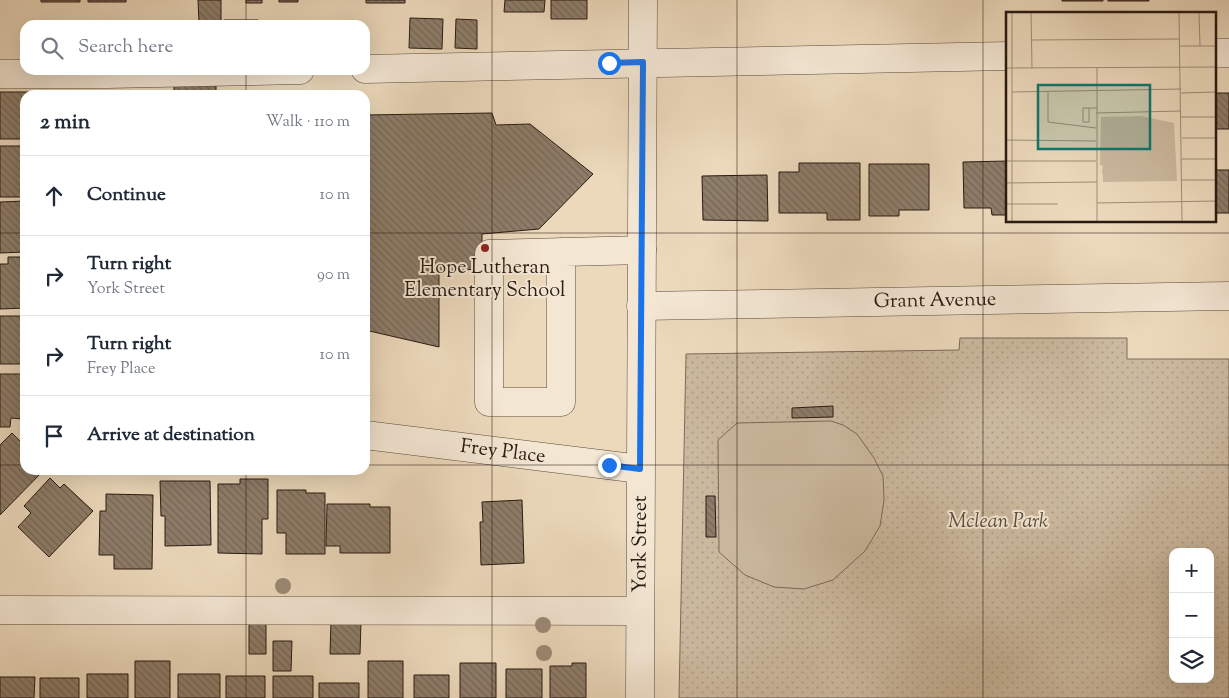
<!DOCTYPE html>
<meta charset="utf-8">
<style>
body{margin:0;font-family:"Sorts Mill Goudy",serif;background:#f2f2f3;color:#1f2937}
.controls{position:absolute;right:15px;bottom:15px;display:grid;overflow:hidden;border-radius:10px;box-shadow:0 5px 20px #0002}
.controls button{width:45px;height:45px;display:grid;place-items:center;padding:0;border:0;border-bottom:1px solid #e0e1e3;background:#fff;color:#1f2937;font:25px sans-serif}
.stop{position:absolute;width:15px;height:15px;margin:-11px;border:4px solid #1a73e8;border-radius:50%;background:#fff}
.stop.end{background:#1a73e8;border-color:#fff;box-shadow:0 1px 5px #0008}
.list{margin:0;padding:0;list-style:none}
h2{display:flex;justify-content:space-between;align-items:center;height:65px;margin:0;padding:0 20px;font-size:21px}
h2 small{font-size:16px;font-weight:400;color:#747a83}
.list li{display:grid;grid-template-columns:32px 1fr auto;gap:15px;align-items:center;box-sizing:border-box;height:80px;padding:0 20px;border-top:1px solid #e0e1e3}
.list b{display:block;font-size:19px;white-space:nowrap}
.list p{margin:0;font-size:16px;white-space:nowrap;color:#747a83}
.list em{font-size:16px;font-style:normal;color:#747a83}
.icon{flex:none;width:28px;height:28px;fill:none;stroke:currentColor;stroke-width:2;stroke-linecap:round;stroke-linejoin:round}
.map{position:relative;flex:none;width:1229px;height:698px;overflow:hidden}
.search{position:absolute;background:#fff;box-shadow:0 5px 20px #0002;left:20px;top:20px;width:350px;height:55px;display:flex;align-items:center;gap:12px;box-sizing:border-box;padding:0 18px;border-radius:15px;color:#747a83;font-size:19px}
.panel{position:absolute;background:#fff;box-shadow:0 5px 20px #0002;left:20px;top:90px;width:350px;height:385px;border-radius:15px}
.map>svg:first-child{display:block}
.park{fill:url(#park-dots);stroke:#7a6a58;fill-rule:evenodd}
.pitch{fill:#cbb99f;stroke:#7a6a58}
.building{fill:url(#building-back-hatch);stroke:#281a12}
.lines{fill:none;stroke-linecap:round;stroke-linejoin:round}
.minor-casing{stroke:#594a3c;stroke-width:29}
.minor{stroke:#f3e6d3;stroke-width:28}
.tree{fill:#9b8a76}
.route{stroke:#1a73e8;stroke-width:6}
.grid{fill:none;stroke:#281a12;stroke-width:1;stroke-opacity:0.55}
.poi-dot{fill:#8f2418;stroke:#f3e6d3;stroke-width:2}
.labels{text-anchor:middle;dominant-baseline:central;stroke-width:4;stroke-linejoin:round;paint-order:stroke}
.poi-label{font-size:20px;fill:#281a12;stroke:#f3e6d3}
.street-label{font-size:20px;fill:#281a12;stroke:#f3e6d3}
.park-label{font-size:20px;font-style:italic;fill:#594a3c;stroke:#f3e6d3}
.inset-road{fill:none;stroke:#9e8d78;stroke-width:1}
.view{fill:#0f766e;fill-opacity:0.15;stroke:#0f766e;stroke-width:2.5}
.inset-edge{fill:none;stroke:#281a12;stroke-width:2.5}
</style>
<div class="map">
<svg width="1229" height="698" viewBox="0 0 1229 698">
<defs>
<pattern id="park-dots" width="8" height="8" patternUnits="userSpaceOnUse" patternTransform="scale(1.25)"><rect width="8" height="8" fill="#cbb99f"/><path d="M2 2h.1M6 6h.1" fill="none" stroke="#ae9e88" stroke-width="1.8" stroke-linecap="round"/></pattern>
<pattern id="building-back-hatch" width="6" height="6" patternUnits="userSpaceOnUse" patternTransform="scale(1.25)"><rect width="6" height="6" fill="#8e7d6a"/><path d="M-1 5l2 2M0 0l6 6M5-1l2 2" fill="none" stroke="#746656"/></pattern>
</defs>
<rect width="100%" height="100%" fill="#ecd9bc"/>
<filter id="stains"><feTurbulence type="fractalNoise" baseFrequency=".004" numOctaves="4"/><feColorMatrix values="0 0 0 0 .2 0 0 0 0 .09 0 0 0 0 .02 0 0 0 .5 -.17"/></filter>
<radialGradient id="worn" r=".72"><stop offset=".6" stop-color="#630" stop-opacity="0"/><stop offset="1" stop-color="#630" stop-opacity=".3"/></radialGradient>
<path class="park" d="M 960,338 L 1127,338 L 1127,359 L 1229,359 L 1229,698 L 679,698 L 686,354 L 959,350 ZM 1173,552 L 1210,552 L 1210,679 L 1173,679 Z"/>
<path class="pitch" d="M 831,421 L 843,425 L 857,434 L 874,458 L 883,476 L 884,500 L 880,526 L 865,551 L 833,580 L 804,589 L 774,587 L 745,575 L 719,552 L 718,440 L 737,423 Z"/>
<path class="building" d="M 41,0 L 80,0 L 80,2 L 41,2 Z
M 88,0 L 126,0 L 126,2 L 88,2 Z
M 198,0 L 221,0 L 221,23 L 199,23 Z
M 246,0 L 262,0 L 262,3 L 246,3 Z
M 279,0 L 298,0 L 298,2 L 279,2 Z
M 366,0 L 405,0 L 405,3 L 366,3 Z
M 505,0 L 545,0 L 544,12 L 504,12 Z
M 551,0 L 587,0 L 587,19 L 551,19 Z
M 1062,0 L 1103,0 L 1103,1 L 1062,1 Z
M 1108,0 L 1149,0 L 1149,1 L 1108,1 Z
M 410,18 L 443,19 L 442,49 L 409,48 Z
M 456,19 L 477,20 L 477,49 L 455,48 Z
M 224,20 L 258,20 L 258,25 L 224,25 Z
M 174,84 L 216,84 L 216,95 L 174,95 Z
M 0,92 L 39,92 L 39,95 L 25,95 L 25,139 L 0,139 Z
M 1215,93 L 1229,93 L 1229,129 L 1215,129 Z
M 492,113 L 496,125 L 530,124 L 593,174 L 539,229 L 482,234 L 482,269 L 439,271 L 439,347 L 365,330 L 365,115 Z
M 0,146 L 25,146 L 25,197 L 0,197 Z
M 1008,161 L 1008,215 L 992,215 L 991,208 L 964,208 L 963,162 Z
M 799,163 L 860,163 L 860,220 L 827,220 L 827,213 L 779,213 L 779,172 L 799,172 Z
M 869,164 L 929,164 L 929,210 L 899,210 L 899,216 L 869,216 Z
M 1215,170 L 1229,170 L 1229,213 L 1215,213 Z
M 767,175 L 768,221 L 703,220 L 702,176 Z
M 25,201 L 25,252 L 0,253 L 0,202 Z
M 8,257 L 25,257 L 25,308 L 0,309 L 0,264 L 8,264 Z
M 0,316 L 25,316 L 25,364 L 0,364 Z
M 0,374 L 24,374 L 23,419 L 11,418 L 10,427 L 0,427 Z
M 833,406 L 833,417 L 792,418 L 792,408 Z
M 12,433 L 25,446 L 25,470 L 44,470 L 0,515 L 0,445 Z
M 50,478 L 60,488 L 64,484 L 93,511 L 49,557 L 18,527 L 31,513 L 24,506 Z
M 240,479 L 268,479 L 268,519 L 262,519 L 262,554 L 218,553 L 218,484 L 240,484 Z
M 160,481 L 210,481 L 211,545 L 165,546 L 165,516 L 161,516 Z
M 277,490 L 306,490 L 306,493 L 325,493 L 325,554 L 286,554 L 286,533 L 277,533 Z
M 106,494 L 153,495 L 152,569 L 114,569 L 114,555 L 99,555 L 100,511 L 106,511 Z
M 706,496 L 715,496 L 716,537 L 706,537 Z
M 522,500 L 524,563 L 481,565 L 480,522 L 483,522 L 482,502 Z
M 327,504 L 370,504 L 370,507 L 390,507 L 390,553 L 340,553 L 340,546 L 326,546 Z
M 331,620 L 361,621 L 360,654 L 330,654 Z
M 249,623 L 266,623 L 266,654 L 249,654 Z
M 273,641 L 292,641 L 291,671 L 273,671 Z
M 135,661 L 170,661 L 170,698 L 135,698 Z
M 368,661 L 403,661 L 403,698 L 368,698 Z
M 460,663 L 496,663 L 496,698 L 460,698 Z
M 572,663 L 586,663 L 586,698 L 550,698 L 550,666 L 572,666 Z
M 506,669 L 542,669 L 542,698 L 506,698 Z
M 87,674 L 128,674 L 128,698 L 87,698 Z
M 178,674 L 220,674 L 220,698 L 178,698 Z
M 414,675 L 449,675 L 449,698 L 414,698 Z
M 226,676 L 265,676 L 265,698 L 226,698 Z
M 273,676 L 313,676 L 313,698 L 273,698 Z
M 0,677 L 35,677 L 34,698 L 0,698 Z
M 40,678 L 79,678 L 79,698 L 40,698 Z
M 319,683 L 359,683 L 359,698 L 319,698 Z"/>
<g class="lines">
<g class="minor-casing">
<g id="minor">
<path d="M 1215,53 L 1229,53"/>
<path d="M 365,69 L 1008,56"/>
<path d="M 0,74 L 108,74 L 300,70"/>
<path d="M 561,252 L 561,402 L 489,402 L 489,254 L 642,250"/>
<path id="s1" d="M 641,306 L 1229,296"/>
<path id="s2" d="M 365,435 L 640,469"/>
<path d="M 0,610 L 639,611"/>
<path id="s3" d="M 640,698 L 643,0"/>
</g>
</g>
<use href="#minor" class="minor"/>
</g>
<g class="tree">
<circle cx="283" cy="586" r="8"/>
<circle cx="543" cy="625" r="8"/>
<circle cx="544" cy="653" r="8"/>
</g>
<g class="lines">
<path class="route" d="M 609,63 L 643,62 L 640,469 L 609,465"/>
</g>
<path class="grid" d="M 246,0 L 246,25M 492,0 L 492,698M 737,0 L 737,698M 983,0 L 983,698M 246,70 L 246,95M 0,233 L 25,233M 365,233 L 1229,233M 0,465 L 25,465M 365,465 L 1229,465M 246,470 L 246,698"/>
<circle class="poi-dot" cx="485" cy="248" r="5"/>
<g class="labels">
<g class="poi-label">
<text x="485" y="268">Hope Lutheran<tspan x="485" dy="23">Elementary School</tspan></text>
</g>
<g class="street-label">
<text stroke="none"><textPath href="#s1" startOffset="294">Grant Avenue</textPath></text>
<text stroke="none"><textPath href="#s2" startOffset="139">Frey Place</textPath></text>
<text stroke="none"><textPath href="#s3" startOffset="154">York Street</textPath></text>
</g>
<g class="park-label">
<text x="998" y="522">Mclean Park</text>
</g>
</g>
<g transform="translate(1006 12)">
<rect width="210" height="210" fill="#ecd9bc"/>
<path d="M 135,104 L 168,111 L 171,169 L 97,170 L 97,154 L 94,153 L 95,105 Z" fill="#cbb99f"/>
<path d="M148 118a9 9 0 1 1 18 0a9 9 0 1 1-18 0ZM97 119a8 8 0 1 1 16 0a8 8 0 1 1-16 0ZM96 159a9 9 0 1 1 18 0a9 9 0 1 1-18 0ZM153 159a8 8 0 1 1 16 0a8 8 0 1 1-16 0Z" fill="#cbb99f"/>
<path class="inset-road" d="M 9,0 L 63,0M 25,0 L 26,56M 173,0 L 176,210M 193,0 L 194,34M 26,28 L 173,27M 174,34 L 210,34M 0,56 L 210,55M 91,56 L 91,210M 6,80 L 175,77M 42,80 L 42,110 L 90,116M 175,81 L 210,80M 83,96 L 83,110 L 77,110 L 77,96 L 91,96M 90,101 L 175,99M 175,105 L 210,105M 176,126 L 210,126M 0,128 L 90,129M 176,147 L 210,147M 0,149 L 90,149M 176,168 L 210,168M 0,171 L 91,170M 91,191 L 210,189M 0,192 L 52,192M 6,210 L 6,0"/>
<path class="view" d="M 32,73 L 144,73 L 144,137 L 32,137 Z"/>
<rect width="210" height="210" class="inset-edge"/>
</g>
<rect width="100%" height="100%" filter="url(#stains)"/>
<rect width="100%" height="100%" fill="url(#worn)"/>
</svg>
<div class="controls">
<button>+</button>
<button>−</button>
<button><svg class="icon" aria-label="layers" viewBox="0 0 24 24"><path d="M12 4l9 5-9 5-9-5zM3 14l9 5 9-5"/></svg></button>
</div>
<div class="stop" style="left:609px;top:63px"></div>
<div class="stop end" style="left:609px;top:465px"></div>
<div class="search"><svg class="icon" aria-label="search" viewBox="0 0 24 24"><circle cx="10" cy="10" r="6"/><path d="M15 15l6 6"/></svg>Search here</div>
<section class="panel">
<h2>2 min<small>Walk · 110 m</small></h2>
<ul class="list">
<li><svg class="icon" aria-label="ahead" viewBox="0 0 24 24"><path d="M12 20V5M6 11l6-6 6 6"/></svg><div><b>Continue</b></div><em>10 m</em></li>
<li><svg class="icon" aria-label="right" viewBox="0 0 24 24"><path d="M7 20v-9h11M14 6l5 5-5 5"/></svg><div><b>Turn right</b><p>York Street</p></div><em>90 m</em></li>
<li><svg class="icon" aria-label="right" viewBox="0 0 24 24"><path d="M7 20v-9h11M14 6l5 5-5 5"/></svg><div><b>Turn right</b><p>Frey Place</p></div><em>10 m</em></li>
<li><svg class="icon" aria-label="arrive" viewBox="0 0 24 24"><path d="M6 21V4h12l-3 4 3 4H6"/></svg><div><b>Arrive at destination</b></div></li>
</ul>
</section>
</div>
